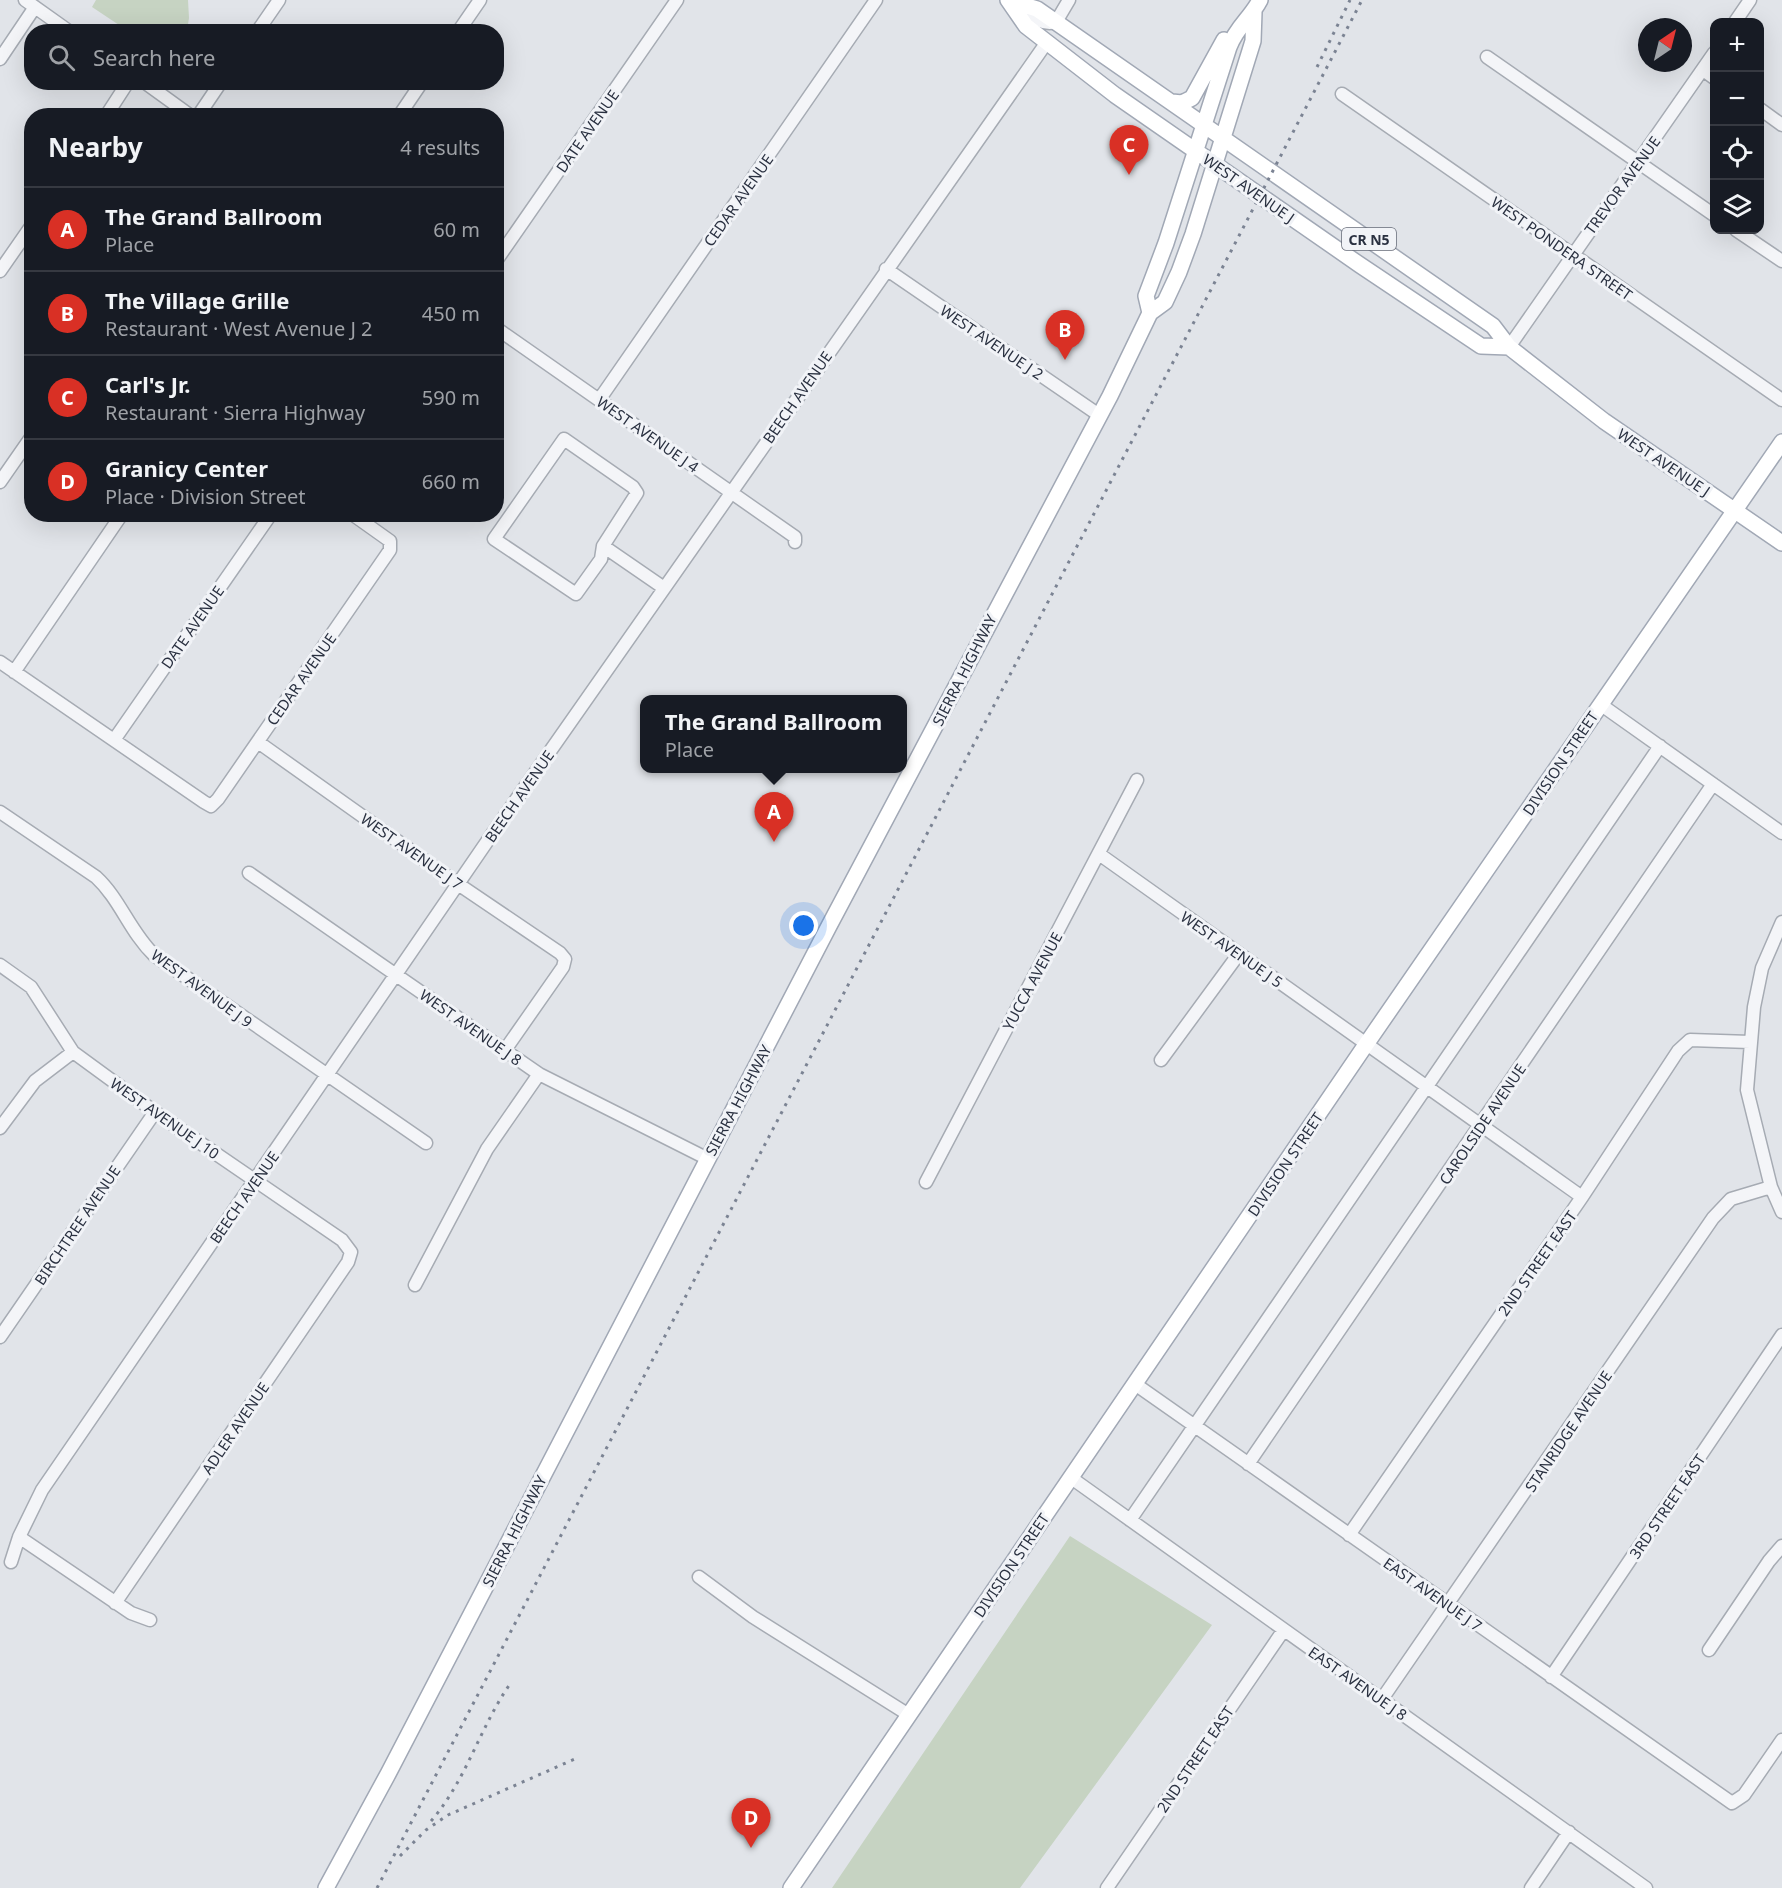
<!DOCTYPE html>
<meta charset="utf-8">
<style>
body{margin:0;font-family:"Noto Sans",sans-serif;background:#20242c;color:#f1f3f6}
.controls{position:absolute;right:18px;top:18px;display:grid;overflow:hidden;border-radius:12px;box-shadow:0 6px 24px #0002}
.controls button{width:54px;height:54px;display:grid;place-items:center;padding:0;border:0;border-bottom:2px solid #363941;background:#171b24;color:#f1f3f6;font:30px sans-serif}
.compass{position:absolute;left:1638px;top:18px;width:54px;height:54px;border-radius:50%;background:#171b24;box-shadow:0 6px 24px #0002;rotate:35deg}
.you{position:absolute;left:804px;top:926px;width:21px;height:21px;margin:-15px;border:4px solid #fff;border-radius:50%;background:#1a73e8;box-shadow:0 0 0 9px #1a73e833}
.badge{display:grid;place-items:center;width:39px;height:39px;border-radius:50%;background:#d93025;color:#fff;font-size:20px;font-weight:700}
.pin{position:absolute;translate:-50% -50px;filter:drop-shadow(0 2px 3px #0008)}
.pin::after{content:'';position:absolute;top:32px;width:21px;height:18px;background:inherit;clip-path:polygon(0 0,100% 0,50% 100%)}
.popup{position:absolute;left:640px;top:695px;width:267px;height:78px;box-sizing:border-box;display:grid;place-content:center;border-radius:12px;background:#171b24;filter:drop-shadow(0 2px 4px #0005);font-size:20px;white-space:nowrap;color:#9ea1a6}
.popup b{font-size:22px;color:#f1f3f6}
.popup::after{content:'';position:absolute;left:50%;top:100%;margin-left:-12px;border:12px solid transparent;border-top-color:#171b24}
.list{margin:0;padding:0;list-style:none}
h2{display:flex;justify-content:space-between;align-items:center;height:78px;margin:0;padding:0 24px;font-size:26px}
h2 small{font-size:20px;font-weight:400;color:#9ea1a6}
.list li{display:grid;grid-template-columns:39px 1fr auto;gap:18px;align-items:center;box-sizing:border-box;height:84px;padding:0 24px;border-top:2px solid #363941}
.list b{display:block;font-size:22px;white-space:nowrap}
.list p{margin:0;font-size:20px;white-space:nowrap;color:#9ea1a6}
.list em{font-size:20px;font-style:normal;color:#9ea1a6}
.icon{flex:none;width:33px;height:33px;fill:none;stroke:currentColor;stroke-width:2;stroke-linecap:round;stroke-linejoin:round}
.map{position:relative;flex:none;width:1782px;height:1888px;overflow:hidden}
.search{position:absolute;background:#171b24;box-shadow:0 6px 24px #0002;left:24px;top:24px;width:480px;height:66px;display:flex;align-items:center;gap:15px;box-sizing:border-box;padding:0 21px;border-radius:24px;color:#9ea1a6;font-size:22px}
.panel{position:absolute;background:#171b24;box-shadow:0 6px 24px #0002;left:24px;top:108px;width:480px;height:414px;border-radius:24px}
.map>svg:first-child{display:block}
.green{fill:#c6d3c2}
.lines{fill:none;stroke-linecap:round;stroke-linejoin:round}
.minor-casing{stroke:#a6abb3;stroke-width:15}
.major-casing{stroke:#a1a8b5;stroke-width:18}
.minor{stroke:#f4f5f8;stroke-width:12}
.major{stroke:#fff;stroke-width:15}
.rail{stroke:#7b8393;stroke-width:3;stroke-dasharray:3 6;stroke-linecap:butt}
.labels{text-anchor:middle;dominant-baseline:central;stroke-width:6;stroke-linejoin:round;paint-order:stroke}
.shield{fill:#f1f3f7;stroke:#666b78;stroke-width:1.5}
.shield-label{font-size:14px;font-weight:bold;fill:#2a3141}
.street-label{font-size:15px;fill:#2a3141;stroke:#f1f3f7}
</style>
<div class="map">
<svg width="1782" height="1888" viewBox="0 0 1782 1888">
<rect width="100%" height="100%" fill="#e1e4e9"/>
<path class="green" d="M 96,0 L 188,0 L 189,18 L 187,31 L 128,31 L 92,7 Z
M 1070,1536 L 1212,1625 L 1020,1888 L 832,1888 Z"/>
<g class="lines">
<g class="minor-casing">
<path id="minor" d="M 25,0 L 70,32
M 1016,5 C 1028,13 1041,27 1056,22 L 1069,0
M 1735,22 L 1750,0
M 257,32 L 279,0
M 458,32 L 480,0
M 1487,57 L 1714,215
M 0,59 L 35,7
M 1703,70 L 1714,78
M 144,82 L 191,116
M 1342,94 L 1782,400
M 1760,109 L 1782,125
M 106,116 L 128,82
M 198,116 L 221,82
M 399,116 L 422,82
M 1736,230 L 1782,261
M 496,261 L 677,0
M 886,269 L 1099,415
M 0,271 L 32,225
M 496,328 L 795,537 L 795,542
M 1509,347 L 1714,53
M 599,400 L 876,0
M 564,439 L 633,487 L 637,493 L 603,546 L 601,559 L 576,594 L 494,539 Z
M 0,482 L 32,436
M 603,546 L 664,588
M 0,662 L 204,802 L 211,806 L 218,799 L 390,550 L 390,541 L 352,514
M 14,672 L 122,514
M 1600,704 L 1782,833
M 114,740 L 271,514
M 258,742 L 458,884 L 560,953 L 565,959 L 563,967 L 505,1050
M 0,812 L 96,877 C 120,899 130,932 154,955 L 426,1143
M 1099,854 L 1582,1197
M 249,873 L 539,1074 L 708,1159
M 1782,922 L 1762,968 L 1754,1007 L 1747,1090 L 1771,1187 L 1782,1212
M 0,965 L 31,987 L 73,1052 L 155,1112 L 342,1240 L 351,1252 L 348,1262 L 115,1603
M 1161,1060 L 1238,955
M 0,1128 L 35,1081 L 73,1052
M 926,1182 L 1137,780
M 415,1285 L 487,1149 L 539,1074
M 0,1337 L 155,1112
M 1135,1384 L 1732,1803 L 1744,1795 L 1782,1740
M 1248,1464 L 1713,784
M 1070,1477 L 1646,1888
M 1130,1520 L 1660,746
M 1349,1535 L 1582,1197 L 1678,1051 L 1690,1040 L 1750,1042
M 19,1537 L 131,1613 L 150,1620
M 11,1562 L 19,1537 L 42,1490 L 497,827 L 1047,42
M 699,1577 L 753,1617 L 909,1715
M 1709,1650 L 1769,1561 L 1782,1546
M 1551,1677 L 1782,1335
M 1382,1699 L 1713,1218 L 1731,1199 L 1771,1187
M 1107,1888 L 1283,1631
M 1531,1888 L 1569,1832"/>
</g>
<g class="major-casing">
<path id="major" d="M 1008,0 L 1037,9 L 1493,326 L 1509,347 L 1604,421 L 1782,543
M 1008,0 L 1026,26 L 1115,95 L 1360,265 L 1481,346 L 1509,347
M 1172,102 L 1182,103 L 1192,98 L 1224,40
M 1150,313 L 1146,296 L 1166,243 L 1229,47 C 1237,26 1250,19 1260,0
M 326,1888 L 388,1774 L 829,926 L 1110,396 L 1150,313 L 1165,302 L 1179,272 L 1193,234 L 1253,41 L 1254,12
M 791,1888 L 1367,1043 L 1782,442"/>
</g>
<use href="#minor" class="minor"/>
<use href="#major" class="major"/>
<path class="rail" d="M 1317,67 L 1350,0
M 431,1821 C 466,1781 480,1727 510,1684
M 400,1856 L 426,1830 L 448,1815 L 577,1758
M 377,1888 L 1362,0"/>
</g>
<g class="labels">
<rect class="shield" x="1342" y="228" width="54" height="22" rx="4.5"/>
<g class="shield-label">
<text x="1369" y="239">CR N5</text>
</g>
<g class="street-label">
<text transform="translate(587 131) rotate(-55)">DATE AVENUE</text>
<text transform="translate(1622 185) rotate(-54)">TREVOR AVENUE</text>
<text transform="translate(1249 188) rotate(35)">WEST AVENUE J</text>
<text transform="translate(738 200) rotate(-55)">CEDAR AVENUE</text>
<text transform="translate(1562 248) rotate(35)">WEST PONDERA STREET</text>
<text transform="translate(992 342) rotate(34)">WEST AVENUE J 2</text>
<text transform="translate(797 397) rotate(-55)">BEECH AVENUE</text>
<text transform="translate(648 434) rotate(35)">WEST AVENUE J 4</text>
<text transform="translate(1664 462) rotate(34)">WEST AVENUE J</text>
<text transform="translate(192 627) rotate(-55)">DATE AVENUE</text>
<text transform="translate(964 670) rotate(-63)">SIERRA HIGHWAY</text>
<text transform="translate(301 679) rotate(-55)">CEDAR AVENUE</text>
<text transform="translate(1560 763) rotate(-56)">DIVISION STREET</text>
<text transform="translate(519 796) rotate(-55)">BEECH AVENUE</text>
<text transform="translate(412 851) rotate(35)">WEST AVENUE J 7</text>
<text transform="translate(1232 949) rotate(35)">WEST AVENUE J 5</text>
<text transform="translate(1032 981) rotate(-62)">YUCCA AVENUE</text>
<text transform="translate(202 988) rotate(36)">WEST AVENUE J 9</text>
<text transform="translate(471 1027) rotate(35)">WEST AVENUE J 8</text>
<text transform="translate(738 1100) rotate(-62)">SIERRA HIGHWAY</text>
<text transform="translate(165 1118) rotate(35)">WEST AVENUE J 10</text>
<text transform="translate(1482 1124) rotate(-56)">CAROLSIDE AVENUE</text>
<text transform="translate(1285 1164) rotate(-56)">DIVISION STREET</text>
<text transform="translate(244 1197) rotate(-55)">BEECH AVENUE</text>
<text transform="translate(77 1225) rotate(-56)">BIRCHTREE AVENUE</text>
<text transform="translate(1537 1263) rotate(-55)">2ND STREET EAST</text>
<text transform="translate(235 1428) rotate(-56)">ADLER AVENUE</text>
<text transform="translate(1568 1431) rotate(-56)">STANRIDGE AVENUE</text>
<text transform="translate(1667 1506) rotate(-56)">3RD STREET EAST</text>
<text transform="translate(514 1531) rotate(-63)">SIERRA HIGHWAY</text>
<text transform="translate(1011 1565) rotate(-56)">DIVISION STREET</text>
<text transform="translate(1433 1594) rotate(35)">EAST AVENUE J 7</text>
<text transform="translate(1358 1683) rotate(35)">EAST AVENUE J 8</text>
<text transform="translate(1195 1759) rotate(-56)">2ND STREET EAST</text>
</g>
</g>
</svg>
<div class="controls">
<button>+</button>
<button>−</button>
<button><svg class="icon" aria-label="locate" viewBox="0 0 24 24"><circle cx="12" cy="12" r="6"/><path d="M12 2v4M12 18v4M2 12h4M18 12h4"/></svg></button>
<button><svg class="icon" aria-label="layers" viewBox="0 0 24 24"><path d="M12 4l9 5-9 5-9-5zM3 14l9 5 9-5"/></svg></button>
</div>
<svg class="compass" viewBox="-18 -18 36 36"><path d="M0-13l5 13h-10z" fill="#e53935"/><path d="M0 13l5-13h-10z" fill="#9ea1a6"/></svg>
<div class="you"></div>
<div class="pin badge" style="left:774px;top:842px">A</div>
<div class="popup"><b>The Grand Ballroom</b>Place</div>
<div class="pin badge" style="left:1065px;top:360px">B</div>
<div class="pin badge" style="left:1129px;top:175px">C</div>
<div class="pin badge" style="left:751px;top:1848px">D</div>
<div class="search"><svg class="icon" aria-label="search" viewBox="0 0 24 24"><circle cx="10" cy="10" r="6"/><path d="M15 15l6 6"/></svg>Search here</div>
<section class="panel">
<h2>Nearby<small>4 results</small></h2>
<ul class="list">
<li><span class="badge">A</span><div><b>The Grand Ballroom</b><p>Place</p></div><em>60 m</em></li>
<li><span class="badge">B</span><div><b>The Village Grille</b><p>Restaurant · West Avenue J 2</p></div><em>450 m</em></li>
<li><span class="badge">C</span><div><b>Carl's Jr.</b><p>Restaurant · Sierra Highway</p></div><em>590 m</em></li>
<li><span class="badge">D</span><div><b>Granicy Center</b><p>Place · Division Street</p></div><em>660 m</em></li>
</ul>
</section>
</div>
